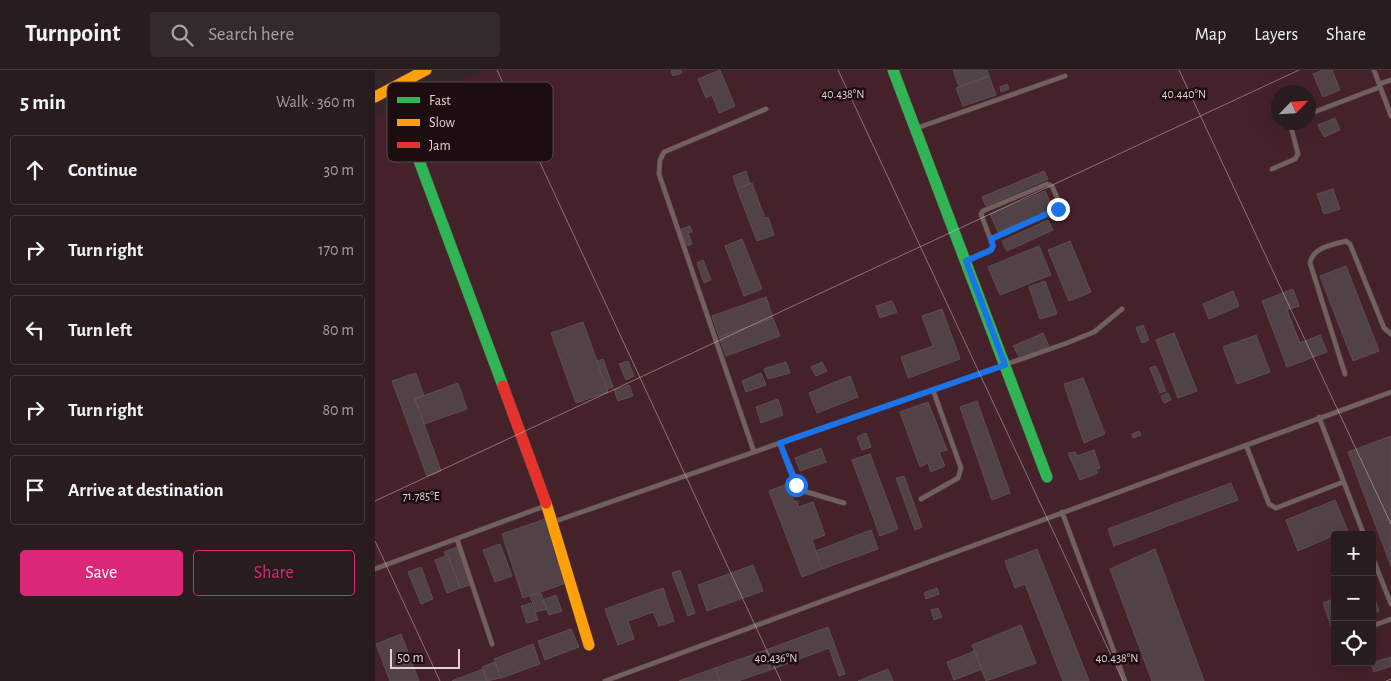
<!DOCTYPE html>
<meta charset="utf-8">
<style>
body{margin:0;font-family:"Alegreya Sans",sans-serif;background:#34292b;color:#f1f3f6}
.controls{position:absolute;right:15px;bottom:15px;display:grid;overflow:hidden;border-radius:5px;box-shadow:0 5px 20px #0002}
.controls button{width:45px;height:45px;display:grid;place-items:center;padding:0;border:0;border-bottom:1px solid #443a3c;background:#281c1e;color:#f1f3f6;font:25px sans-serif}
.compass{position:absolute;left:896px;top:15px;width:45px;height:45px;border-radius:50%;background:#281c1e;box-shadow:0 5px 20px #0002;rotate:65deg}
.scale{position:absolute;left:15px;bottom:12px;width:70px;box-sizing:border-box;padding-left:5px;border:2px solid #e5d0d3;border-top:0;font-size:14px;line-height:18px;white-space:nowrap;color:#e5d0d3;-webkit-text-stroke:4px #1b0d10;paint-order:stroke}
.stop{position:absolute;width:15px;height:15px;margin:-11px;border:4px solid #1a73e8;border-radius:50%;background:#fff}
.stop.end{background:#1a73e8;border-color:#fff;box-shadow:0 1px 5px #0008}
.list{margin:0;padding:0;list-style:none}
h2{display:flex;justify-content:space-between;align-items:center;height:65px;margin:0;padding:0 20px;font-size:21px}
h2 small{font-size:16px;font-weight:400;color:#a5a1a4}
.list li{display:grid;grid-template-columns:32px 1fr auto;gap:15px;align-items:center;box-sizing:border-box;height:70px;margin:0 10px 10px;padding:0 10px;border:1px solid #443a3c;border-radius:5px}
.list b{display:block;font-size:19px;white-space:nowrap}
.list em{font-size:16px;font-style:normal;color:#a5a1a4}
.actions{display:flex;gap:10px;padding:15px 20px}
.actions a{flex:1;padding:11px 0;border:1px solid #db2777;border-radius:5px;text-align:center;font-size:18px;color:#db2777}
.actions .main{background:#db2777;color:#fff}
.icon{flex:none;width:28px;height:28px;fill:none;stroke:currentColor;stroke-width:2;stroke-linecap:round;stroke-linejoin:round}
.map{position:relative;flex:none;width:1016px;height:611px;overflow:hidden}
header{display:flex;align-items:center;gap:30px;box-sizing:border-box;height:70px;padding:0 25px;background:#281c1e;border-bottom:1px solid #443a3c}
header strong{font-size:24px}
nav{display:flex;gap:28px;margin-inline-start:auto;font-size:18px}
.search{width:350px;height:45px;background:#34292b;display:flex;align-items:center;gap:12px;box-sizing:border-box;padding:0 18px;border-radius:5px;color:#a5a1a4;font-size:19px}
main{display:flex}
aside{flex:1;background:#281c1e}
.map>svg:first-child{display:block}
.built{fill:#452229;fill-rule:evenodd}
.building{fill:#504246;stroke:#5d4f53}
.lines{fill:none;stroke-linecap:round;stroke-linejoin:round}
.lane-casing{stroke:#504244;stroke-width:5.5}
.fast-casing{stroke:#504244;stroke-width:12}
.slow-casing{stroke:#504244;stroke-width:12}
.jam-casing{stroke:#504244;stroke-width:12}
.lane{stroke:#72605e;stroke-width:4.5}
.fast{stroke:#30b455;stroke-width:11}
.slow{stroke:#ff9f0a;stroke-width:11}
.jam{stroke:#e5322d;stroke-width:11}
.route{stroke:#1a73e8;stroke-width:6}
.ticks{fill:none;stroke:#e5d0d3;stroke-width:1;stroke-opacity:0.45}
.key{fill:#1b0d10;stroke:#58484a;stroke-width:1}
.key-label{font-size:14px;fill:#e5d0d3}
.ticks-label{font-size:12px;text-anchor:middle;fill:#e5d0d3;stroke:#1b0d10;stroke-width:5;stroke-linejoin:round;paint-order:stroke}
</style>
<header>
<strong>Turnpoint</strong>
<div class="search"><svg class="icon" aria-label="search" viewBox="0 0 24 24"><circle cx="10" cy="10" r="6"/><path d="M15 15l6 6"/></svg>Search here</div>
<nav><a>Map</a><a>Layers</a><a>Share</a></nav>
</header>
<main>
<aside>
<h2>5 min<small>Walk · 360 m</small></h2>
<ul class="list">
<li><svg class="icon" aria-label="ahead" viewBox="0 0 24 24"><path d="M12 20V5M6 11l6-6 6 6"/></svg><div><b>Continue</b></div><em>30 m</em></li>
<li><svg class="icon" aria-label="right" viewBox="0 0 24 24"><path d="M7 20v-9h11M14 6l5 5-5 5"/></svg><div><b>Turn right</b></div><em>170 m</em></li>
<li><svg class="icon" aria-label="left" viewBox="0 0 24 24"><path d="M17 20v-9H6M10 6l-5 5 5 5"/></svg><div><b>Turn left</b></div><em>80 m</em></li>
<li><svg class="icon" aria-label="right" viewBox="0 0 24 24"><path d="M7 20v-9h11M14 6l5 5-5 5"/></svg><div><b>Turn right</b></div><em>80 m</em></li>
<li><svg class="icon" aria-label="arrive" viewBox="0 0 24 24"><path d="M6 21V4h12l-3 4 3 4H6"/></svg><div><b>Arrive at destination</b></div></li>
</ul>
<div class="actions"><a class="main">Save</a><a>Share</a></div>
</aside>
<div class="map">
<svg width="1016" height="611" viewBox="0 0 1016 611">
<rect width="100%" height="100%" fill="#362528"/>
<path class="built" d="M 110,0 L 1016,0 L 1016,611 L 0,611 L 0,47 ZM 904,22 L 934,22 L 934,52 L 904,52 ZM 960,465 L 997,465 L 997,592 L 960,592 Z"/>
<path class="building" d="M 296,0 L 306,0 L 307,3 L 298,6 Z
M 345,0 L 360,36 L 344,43 L 337,25 L 331,28 L 323,9 Z
M 578,0 L 612,0 L 614,6 L 584,17 Z
M 948,0 L 957,0 L 965,20 L 948,27 L 938,4 Z
M 614,6 L 621,25 L 588,36 L 581,18 Z
M 632,14 L 634,19 L 626,22 L 625,17 Z
M 960,48 L 965,60 L 949,67 L 943,55 Z
M 371,101 L 375,114 L 362,119 L 358,106 Z
M 669,101 L 673,109 L 611,136 L 607,127 Z
M 377,113 L 390,148 L 393,147 L 399,165 L 382,171 L 362,119 Z
M 958,119 L 965,139 L 949,144 L 942,124 Z
M 670,121 L 678,139 L 623,162 L 615,144 Z
M 673,150 L 678,160 L 632,181 L 627,171 Z
M 315,156 L 317,162 L 313,163 L 317,174 L 312,176 L 306,159 Z
M 367,169 L 387,219 L 369,226 L 350,176 Z
M 695,171 L 716,222 L 694,231 L 673,180 Z
M 664,176 L 676,205 L 625,225 L 613,197 Z
M 328,190 L 336,210 L 329,213 L 322,193 Z
M 971,196 L 1004,281 L 978,291 L 945,206 Z
M 670,211 L 682,244 L 665,249 L 654,217 Z
M 918,219 L 924,236 L 912,240 L 925,273 L 945,265 L 952,282 L 912,297 L 887,231 Z
M 858,221 L 864,236 L 834,249 L 828,234 Z
M 391,227 L 398,248 L 344,267 L 337,246 Z
M 517,231 L 522,242 L 505,248 L 501,236 Z
M 567,239 L 585,289 L 533,308 L 526,287 L 558,276 L 547,246 Z
M 398,248 L 405,266 L 351,286 L 344,267 Z
M 208,252 L 233,322 L 201,333 L 176,263 Z
M 768,255 L 774,270 L 767,273 L 761,258 Z
M 668,263 L 674,276 L 645,288 L 638,276 Z
M 799,263 L 822,321 L 803,328 L 781,270 Z
M 881,265 L 895,302 L 862,314 L 848,277 Z
M 228,289 L 238,317 L 232,319 L 222,291 Z
M 253,291 L 259,306 L 251,310 L 244,294 Z
M 411,292 L 415,303 L 393,309 L 389,299 Z
M 447,292 L 452,301 L 441,306 L 436,297 Z
M 781,296 L 791,321 L 785,323 L 775,298 Z
M 41,303 L 49,326 L 40,329 L 66,401 L 52,406 L 17,311 Z
M 386,303 L 391,315 L 371,322 L 367,311 Z
M 475,306 L 483,327 L 442,343 L 434,323 Z
M 708,308 L 730,364 L 709,373 L 689,314 Z
M 83,313 L 92,339 L 49,354 L 40,329 Z
M 254,315 L 258,326 L 243,331 L 239,320 Z
M 793,323 L 796,330 L 789,333 L 786,326 Z
M 403,329 L 408,345 L 386,353 L 381,337 Z
M 602,331 L 635,423 L 617,430 L 585,337 Z
M 553,332 L 572,380 L 564,382 L 570,396 L 556,402 L 553,393 L 545,397 L 525,342 Z
M 764,361 L 766,365 L 758,368 L 757,364 Z
M 491,363 L 496,377 L 487,380 L 482,367 Z
M 1016,366 L 1016,496 L 973,382 Z
M 446,378 L 451,392 L 425,401 L 420,388 Z
M 719,380 L 725,398 L 721,399 L 723,403 L 705,410 L 693,383 L 700,382 L 702,386 Z
M 495,384 L 523,459 L 505,466 L 477,390 Z
M 529,406 L 547,457 L 540,460 L 521,408 Z
M 856,413 L 863,430 L 739,476 L 733,459 Z
M 412,414 L 419,432 L 422,431 L 424,437 L 438,432 L 450,465 L 437,470 L 447,499 L 427,507 L 394,421 Z
M 960,430 L 973,461 L 960,465 L 923,481 L 911,450 Z
M 170,449 L 191,513 L 148,528 L 127,464 Z
M 496,460 L 503,479 L 447,499 L 441,481 Z
M 125,474 L 137,506 L 120,512 L 108,480 Z
M 82,477 L 95,515 L 85,518 L 73,485 L 71,486 L 69,482 Z
M 662,479 L 714,611 L 688,611 L 650,514 L 640,518 L 630,491 Z
M 780,479 L 829,611 L 777,611 L 735,499 Z
M 73,485 L 85,518 L 72,523 L 60,490 Z
M 378,495 L 388,521 L 332,541 L 323,515 Z
M 46,497 L 58,529 L 46,534 L 33,502 Z
M 305,500 L 320,543 L 313,546 L 297,503 Z
M 288,518 L 299,551 L 284,556 L 278,542 L 253,551 L 259,569 L 243,575 L 230,539 Z
M 562,518 L 564,524 L 551,529 L 549,523 Z
M 997,521 L 1004,541 L 997,543 Z
M 166,523 L 172,539 L 161,542 L 155,526 Z
M 181,525 L 187,541 L 174,545 L 168,530 Z
M 960,528 L 960,557 L 957,558 L 948,533 Z
M 156,533 L 163,550 L 152,553 L 146,536 Z
M 563,538 L 567,547 L 559,550 L 556,540 Z
M 646,555 L 661,593 L 611,611 L 597,575 Z
M 453,557 L 470,604 L 464,606 L 454,578 L 395,600 L 388,581 Z
M 196,559 L 204,577 L 170,590 L 163,571 Z
M 26,564 L 44,611 L 15,611 L 1,574 Z
M 158,574 L 165,594 L 126,608 L 119,589 Z
M 388,581 L 395,600 L 363,611 L 345,611 L 340,598 Z
M 600,581 L 607,599 L 579,610 L 572,592 Z
M 1016,587 L 1016,596 L 999,602 L 996,593 Z
M 120,592 L 126,608 L 112,611 L 107,597 Z
M 340,598 L 345,611 L 304,611 Z
M 108,599 L 112,611 L 77,611 Z
M 513,599 L 518,611 L 483,611 Z"/>
<g class="lines">
<g class="lane-casing">
<path id="lane" d="M 999,0 L 1016,46
M 1004,14 L 1016,10
M 934,44 L 1005,17
M 542,58 L 690,6
M 897,99 L 920,89 L 923,84 L 916,57 L 918,52
M 592,190 L 616,180 L 618,176 L 606,144 L 608,141 L 672,114 L 677,116 L 685,134 L 683,139 L 616,169
M 970,304 L 935,193 C 938,177 957,175 971,171 L 975,174 L 1009,258 L 1016,264
M 944,347 L 989,465
M 405,373 L 425,420 L 469,433
M 871,375 L 894,434 L 901,438 L 968,412
M 379,382 L 284,104 L 285,90 L 289,82 L 391,39
M 546,429 L 583,408 L 586,398 L 558,320
M 687,442 L 750,611
M 178,452 L 692,273 L 719,262 L 747,239
M 82,469 L 117,574
M 997,486 L 1016,534
M 0,499 L 170,436
M 997,556 L 1016,549
M 230,611 L 1016,322"/>
</g>
<g class="fast-casing">
<path id="fast" d="M 518,0 L 672,407
M 17,18 L 128,316"/>
</g>
<g class="slow-casing">
<path id="slow" d="M 0,27 L 51,0
M 171,433 L 214,575"/>
</g>
<g class="jam-casing">
<path id="jam" d="M 128,316 L 171,433"/>
</g>
<use href="#lane" class="lane"/>
<use href="#fast" class="fast"/>
<use href="#slow" class="slow"/>
<use href="#jam" class="jam"/>
</g>
<g class="lines">
<path class="route" d="M 421,415 L 405,373 L 630,295 L 591,191 L 616,180 L 618,176 L 616,169 L 683,139"/>
</g>
<path class="ticks" d="M 122,0 L 406,611M 463,0 L 748,611M 804,0 L 1016,454M 0,431 L 924,0M 0,471 L 65,611M 1011,611 L 1016,609"/>
<rect x="12" y="12" width="166" height="80" rx="8" class="key"/>
<rect x="22" y="27" width="23" height="6" fill="#30b455"/>
<rect x="22" y="49" width="23" height="7" fill="#ff9f0a"/>
<rect x="22" y="72" width="23" height="6" fill="#e5322d"/>
<g class="key-label">
<text x="54" y="35">Fast</text>
<text x="54" y="57">Slow</text>
<text x="54" y="80">Jam</text>
</g>
<g class="ticks-label">
<text x="468" y="28">40.438°N</text>
<text x="809" y="28">40.440°N</text>
<text x="46" y="430">71.785°E</text>
<text x="401" y="592">40.436°N</text>
<text x="742" y="592">40.438°N</text>
</g>
</svg>
<div class="controls">
<button>+</button>
<button>−</button>
<button><svg class="icon" aria-label="locate" viewBox="0 0 24 24"><circle cx="12" cy="12" r="6"/><path d="M12 2v4M12 18v4M2 12h4M18 12h4"/></svg></button>
</div>
<svg class="compass" viewBox="-18 -18 36 36"><path d="M0-13l5 13h-10z" fill="#e53935"/><path d="M0 13l5-13h-10z" fill="#a5a1a4"/></svg>
<div class="scale">50 m</div>
<div class="stop" style="left:421px;top:415px"></div>
<div class="stop end" style="left:683px;top:139px"></div>
</div>
</main>
